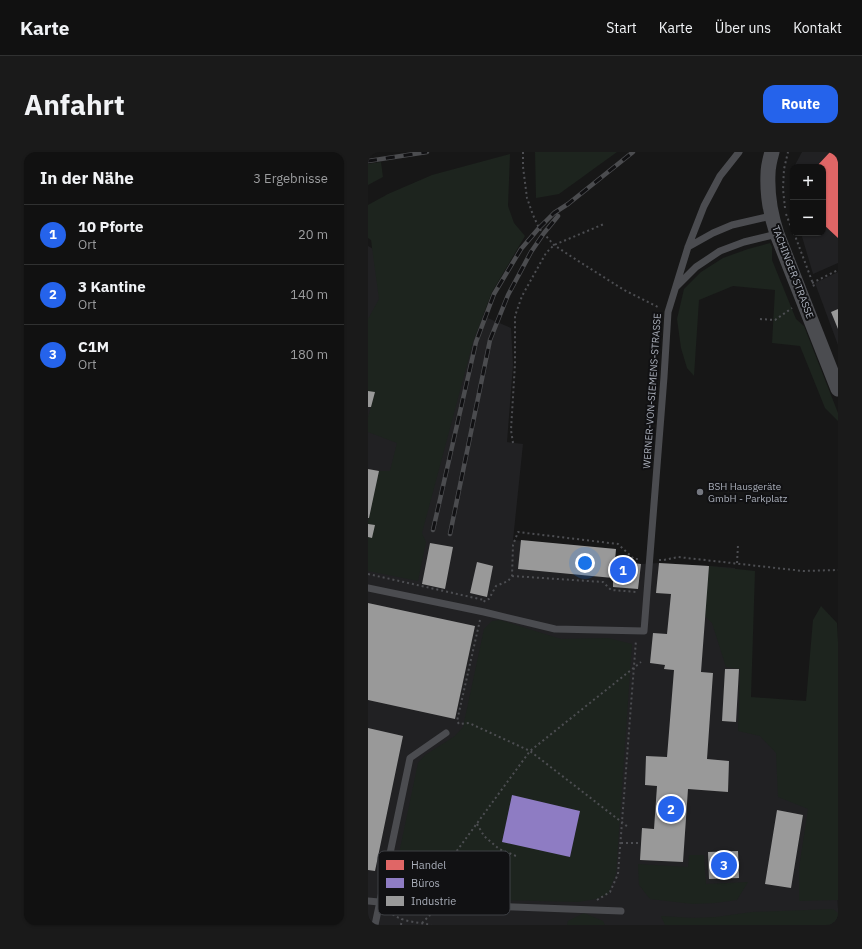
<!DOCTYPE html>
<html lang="de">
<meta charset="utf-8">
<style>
body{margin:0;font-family:"IBM Plex Sans",sans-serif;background:#1a1a1a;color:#f1f3f6}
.controls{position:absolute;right:12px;top:12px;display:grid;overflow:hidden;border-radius:8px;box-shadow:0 1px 3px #0004}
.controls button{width:36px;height:36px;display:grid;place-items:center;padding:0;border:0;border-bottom:1px solid #303131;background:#111;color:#f1f3f6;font:20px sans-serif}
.you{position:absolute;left:217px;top:411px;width:14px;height:14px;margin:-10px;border:3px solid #fff;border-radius:50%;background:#1a73e8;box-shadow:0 0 0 6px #1a73e833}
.badge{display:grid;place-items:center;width:26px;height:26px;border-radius:50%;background:#2563eb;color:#fff;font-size:13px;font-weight:700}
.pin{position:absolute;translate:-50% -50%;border:2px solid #fff;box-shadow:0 1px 4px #0006}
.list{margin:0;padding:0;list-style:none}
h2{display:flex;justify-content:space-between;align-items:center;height:52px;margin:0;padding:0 16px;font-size:17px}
h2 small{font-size:13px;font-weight:400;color:#9c9d9f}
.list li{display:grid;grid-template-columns:26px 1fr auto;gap:12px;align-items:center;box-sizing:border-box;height:60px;padding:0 16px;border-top:1px solid #303131}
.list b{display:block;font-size:15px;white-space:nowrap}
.list p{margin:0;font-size:13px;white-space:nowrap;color:#9c9d9f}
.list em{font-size:13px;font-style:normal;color:#9c9d9f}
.map{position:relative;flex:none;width:470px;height:773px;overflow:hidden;border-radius:12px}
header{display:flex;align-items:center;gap:24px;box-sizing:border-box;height:56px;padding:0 20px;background:#111;border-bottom:1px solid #303131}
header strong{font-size:19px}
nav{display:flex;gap:22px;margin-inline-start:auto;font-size:14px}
.intro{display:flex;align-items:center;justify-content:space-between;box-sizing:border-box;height:96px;padding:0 24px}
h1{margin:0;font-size:28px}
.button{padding:10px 18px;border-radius:12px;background:#2563eb;color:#fff;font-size:14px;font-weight:700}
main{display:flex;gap:24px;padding:0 24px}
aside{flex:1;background:#111;border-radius:12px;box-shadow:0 1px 3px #0004}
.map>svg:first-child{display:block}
.built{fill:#212123}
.green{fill:#1d241e}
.shops{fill:#e06666}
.offices{fill:#8e7cc3}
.industry{fill:#999}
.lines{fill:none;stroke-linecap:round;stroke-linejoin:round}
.path{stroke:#4d4e52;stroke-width:2;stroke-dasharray:2 3;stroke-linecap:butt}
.lane{stroke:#4b4c50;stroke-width:7}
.street{stroke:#4b4c50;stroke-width:15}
.rail-casing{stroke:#4b4c4f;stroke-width:4.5}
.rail{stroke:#111113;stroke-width:3;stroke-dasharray:9;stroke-linecap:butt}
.poi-dot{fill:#757880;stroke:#111113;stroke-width:1.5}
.labels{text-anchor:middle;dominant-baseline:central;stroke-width:4;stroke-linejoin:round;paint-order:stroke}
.street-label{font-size:10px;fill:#a8adb8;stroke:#111113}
.poi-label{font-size:10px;fill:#a8adb8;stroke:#111113;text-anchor:start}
.key{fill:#111113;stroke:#3e4045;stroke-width:1}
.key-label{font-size:11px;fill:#a8adb8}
</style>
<header>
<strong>Karte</strong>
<nav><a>Start</a><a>Karte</a><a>Über uns</a><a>Kontakt</a></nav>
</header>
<div class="intro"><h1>Anfahrt</h1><a class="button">Route</a></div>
<main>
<aside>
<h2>In der Nähe<small>3 Ergebnisse</small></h2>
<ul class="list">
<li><span class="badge">1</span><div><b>10 Pforte</b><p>Ort</p></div><em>20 m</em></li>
<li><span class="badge">2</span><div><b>3 Kantine</b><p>Ort</p></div><em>140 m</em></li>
<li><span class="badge">3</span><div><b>C1M</b><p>Ort</p></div><em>180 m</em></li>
</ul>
</aside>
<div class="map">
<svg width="470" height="773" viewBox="0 0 470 773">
<rect width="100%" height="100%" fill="#171717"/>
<path class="built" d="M 434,0 L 470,0 L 470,111 L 445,122 L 433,81 L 455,81 L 455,15 L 427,15 L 427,13 Z
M 0,94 L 40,116 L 115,164 L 143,176 L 145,213 L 139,290 L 155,292 L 145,388 L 248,397 L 247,409 L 273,412 L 291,411 L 341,414 L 367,416 L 381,550 L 462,576 L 470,757 L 470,773 L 0,773 Z
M 470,120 L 470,193 L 447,131 Z"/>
<path class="green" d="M 167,0 L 249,0 L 191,42 L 168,46 Z
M 142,2 L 140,54 L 146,71 L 157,84 L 124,140 L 105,190 L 54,381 L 58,390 L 50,429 L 0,419 L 0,385 L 4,386 L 6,373 L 0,372 L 0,370 L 11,319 L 22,319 L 29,291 L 0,280 L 0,265 L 7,241 L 0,239 L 0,167 L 11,147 L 3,88 L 0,86 L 0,53 L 20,42 L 64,23 Z
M 13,10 L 15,25 L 0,33 L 0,12 Z
M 402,91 L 404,95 L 404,108 L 428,167 L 436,174 L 470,261 L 470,269 L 457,256 L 432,194 L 404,191 L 407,138 L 365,134 L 331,148 L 326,224 L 319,216 L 313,196 L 309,167 L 316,137 L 333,120 L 355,106 L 380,97 Z
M 341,414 L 387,419 L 383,545 L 438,549 L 445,468 L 453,454 L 469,471 L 470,490 L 470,748 L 431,749 L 431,716 L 440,657 L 410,645 L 408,601 L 392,584 L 370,579 L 372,517 L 358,515 L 344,471 L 337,464 Z
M 132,468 L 193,487 L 240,486 L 264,492 L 248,722 L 240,742 L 228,747 L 210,750 L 55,746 L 41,744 L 29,738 L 26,725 L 50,611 L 57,603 L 87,584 L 95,575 L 116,477 L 124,469 Z
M 321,703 L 336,703 L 338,732 L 380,730 L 369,748 L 347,751 L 325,752 L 282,747 L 271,733 L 270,712 L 320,715 Z
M 465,757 L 470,761 L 470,773 L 297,773 L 293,764 L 325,766 L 348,765 L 384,760 Z
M 216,761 L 235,769 L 237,773 L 199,773 L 200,769 Z"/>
<path class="shops" d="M 462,0 L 470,0 L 470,86 L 455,72 L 455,15 L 448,15 Z"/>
<path class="offices" d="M 144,643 L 212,659 L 202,705 L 134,690 Z"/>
<path class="industry" d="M 470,157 L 470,177 L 463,160 Z
M 0,239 L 7,240 L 3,255 L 0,255 Z
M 0,317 L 11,319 L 1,366 L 0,366 Z
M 0,372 L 7,373 L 4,386 L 0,385 Z
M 153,388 L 248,397 L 247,409 L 273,412 L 270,437 L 245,435 L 245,426 L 150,417 Z
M 62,391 L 85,395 L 77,437 L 54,432 Z
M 109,410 L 125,414 L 119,445 L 102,441 Z
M 291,411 L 341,414 L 333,520 L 345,521 L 339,607 L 361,609 L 360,640 L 320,637 L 315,710 L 272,708 L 274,676 L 286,677 L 289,634 L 277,633 L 278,604 L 299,605 L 306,518 L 296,517 L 297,513 L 282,511 L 285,481 L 299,482 L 303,442 L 288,441 Z
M 0,451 L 107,474 L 87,567 L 0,548 Z
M 357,517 L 371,517 L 368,570 L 354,569 Z
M 0,576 L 35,584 L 7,719 L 0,718 Z
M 409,658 L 435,663 L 423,736 L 397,732 Z
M 370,699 L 371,726 L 341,727 L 340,700 Z"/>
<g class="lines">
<path class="path" d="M 155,0 L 155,15 L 159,46 L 165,63 L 171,76 L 186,93 L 204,105 L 256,138 L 292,156
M 417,56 L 415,37 L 416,17 L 420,0
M 418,62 L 425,80
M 426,81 L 447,137
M 444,131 L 470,118
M 392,167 L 407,168 L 424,156
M 145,291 L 143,278 L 147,212 L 147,164 L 154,144 L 178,101 L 186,93 L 236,72
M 291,408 L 296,408 L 310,405 L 435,419 L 470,418
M 369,411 L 370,393
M 0,422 L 116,448
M 144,424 L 235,430 L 243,438 L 269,440
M 116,450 L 117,448 L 121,447 L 128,434 L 140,429 L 144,424 L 145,393 L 150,380 L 250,392 L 266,407 L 272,407
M 112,468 L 89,569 L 91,572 L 101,571 L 162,599 L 260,675
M 109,672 L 116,684 L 131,697 L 148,704
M 253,691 L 273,691
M 47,742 L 53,734 L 88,700 L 162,599 L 273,510
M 229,748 L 242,740 L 250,722 L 268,488
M 21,759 C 31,770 49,770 63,773
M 54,771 L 62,763 L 63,763
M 33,773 L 34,767"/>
<path class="lane" d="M 320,95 L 345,81 L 364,73 L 403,64
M 308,135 L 328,115 L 352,99 L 376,90 L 409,82
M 0,436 L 116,460 L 187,477 L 276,479 L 296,225 L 300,160 L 320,95 L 336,54 L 352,24 L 371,0
M 0,749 L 11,750 L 253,759
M 7,773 L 42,606 L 78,581"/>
<path class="street" d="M 404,0 C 402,7 400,15 400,22 C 399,43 402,61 409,82 L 470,237"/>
<g class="rail-casing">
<path id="rail" d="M 0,9 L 59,0
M 65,378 L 108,190 L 126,142 L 153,97 L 171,76 L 186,61 L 200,52 L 265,0
M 82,382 L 122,188 L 140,143 L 163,100 L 176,81 L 190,64"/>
</g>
<use href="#rail" class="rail"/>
</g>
<circle class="poi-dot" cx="332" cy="340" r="4"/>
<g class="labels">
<g class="street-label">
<text transform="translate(425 120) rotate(69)">TACHINGER STRASSE</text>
<text transform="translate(284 239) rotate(-86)">WERNER-VON-SIEMENS-STRASSE</text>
</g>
<g class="poi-label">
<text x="340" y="334">BSH Hausgeräte<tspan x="340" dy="12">GmbH - Parkplatz</tspan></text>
</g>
</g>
<rect x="10" y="699" width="132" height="64" rx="6" class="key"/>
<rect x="18" y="708" width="18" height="10" fill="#e06666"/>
<rect x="18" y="726" width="18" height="10" fill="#8e7cc3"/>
<rect x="18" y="744" width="18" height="10" fill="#999"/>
<g class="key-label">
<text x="43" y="717">Handel</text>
<text x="43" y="735">Büros</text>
<text x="43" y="753">Industrie</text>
</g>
</svg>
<div class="controls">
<button>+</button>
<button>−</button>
</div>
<div class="you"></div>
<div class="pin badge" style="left:255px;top:418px">1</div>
<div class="pin badge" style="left:303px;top:657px">2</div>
<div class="pin badge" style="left:356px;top:713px">3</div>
</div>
</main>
